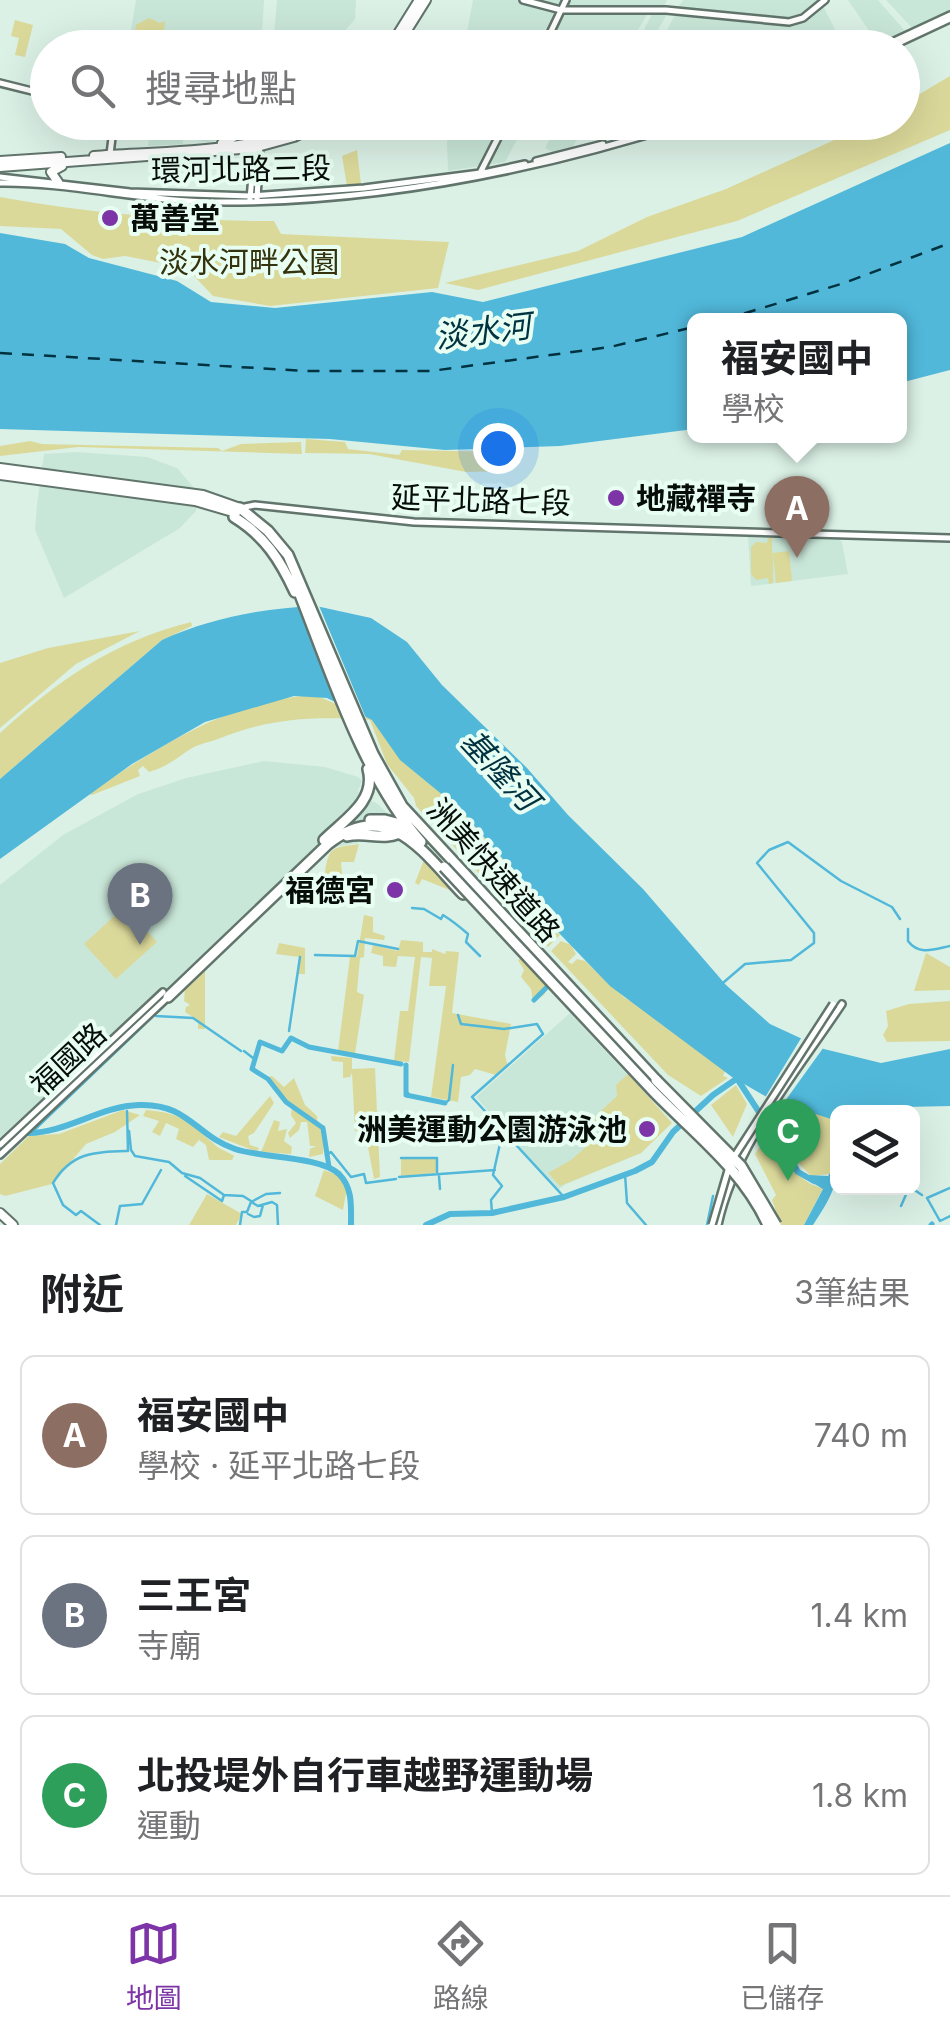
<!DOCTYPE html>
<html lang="zh-TW">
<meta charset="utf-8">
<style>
body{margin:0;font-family:Inter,"Noto Sans TC",sans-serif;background:#f6f6f6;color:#202124}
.controls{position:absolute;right:30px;bottom:30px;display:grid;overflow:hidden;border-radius:15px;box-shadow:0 10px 40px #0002}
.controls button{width:90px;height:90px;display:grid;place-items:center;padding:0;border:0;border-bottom:2px solid #e0e0e0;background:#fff;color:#202124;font:50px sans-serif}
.you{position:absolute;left:498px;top:448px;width:35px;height:35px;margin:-25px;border:8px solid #fff;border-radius:50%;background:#1a73e8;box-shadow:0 0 0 15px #1a73e833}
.badge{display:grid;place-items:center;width:65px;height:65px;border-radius:50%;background:#7c34a6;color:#fff;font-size:32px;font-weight:700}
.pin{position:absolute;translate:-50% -82px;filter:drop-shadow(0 2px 5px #0008)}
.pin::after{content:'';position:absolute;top:52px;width:35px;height:30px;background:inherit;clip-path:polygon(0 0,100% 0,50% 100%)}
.popup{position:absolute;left:687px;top:313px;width:220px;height:130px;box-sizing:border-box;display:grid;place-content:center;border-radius:15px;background:#fff;filter:drop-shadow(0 2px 8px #0005);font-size:32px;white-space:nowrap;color:#757577}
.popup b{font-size:38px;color:#202124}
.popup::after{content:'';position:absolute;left:50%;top:100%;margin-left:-20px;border:20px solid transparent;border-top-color:#fff}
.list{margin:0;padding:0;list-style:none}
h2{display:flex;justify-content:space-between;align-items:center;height:130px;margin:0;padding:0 40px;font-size:42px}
h2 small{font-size:32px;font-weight:400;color:#757577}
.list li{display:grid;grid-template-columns:65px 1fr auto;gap:30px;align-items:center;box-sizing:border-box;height:160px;margin:0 20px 20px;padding:0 20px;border:2px solid #e0e0e0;border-radius:15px}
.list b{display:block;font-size:38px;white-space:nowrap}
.list p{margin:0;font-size:32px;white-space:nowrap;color:#757577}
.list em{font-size:32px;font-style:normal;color:#757577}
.icon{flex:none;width:55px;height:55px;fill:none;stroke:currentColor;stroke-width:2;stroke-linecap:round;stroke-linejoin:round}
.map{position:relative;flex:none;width:950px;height:1225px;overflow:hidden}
.search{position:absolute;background:#fff;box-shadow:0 10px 40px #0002;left:30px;right:30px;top:30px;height:110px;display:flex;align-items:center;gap:25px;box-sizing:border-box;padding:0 35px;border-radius:55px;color:#757577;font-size:38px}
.sheet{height:670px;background:#fff}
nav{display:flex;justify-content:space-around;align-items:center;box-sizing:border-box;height:140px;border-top:2px solid #e0e0e0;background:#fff;font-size:28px;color:#757577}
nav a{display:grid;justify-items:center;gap:5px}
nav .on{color:#7c34a6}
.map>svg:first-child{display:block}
.built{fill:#c9e7d8}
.green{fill:#dbd99a}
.water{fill:#51b8da}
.pier{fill:#dbf1e6}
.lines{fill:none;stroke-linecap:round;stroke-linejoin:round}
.stream{stroke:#51b8da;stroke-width:2.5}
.canal{stroke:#51b8da;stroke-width:5}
.river{stroke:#51b8da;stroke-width:6}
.ferry{stroke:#003240;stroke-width:2.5;stroke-dasharray:12 10;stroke-linecap:butt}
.minor-casing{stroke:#62756c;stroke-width:10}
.major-casing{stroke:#62756c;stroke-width:12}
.highway-casing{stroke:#62756c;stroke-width:14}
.minor{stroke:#fff;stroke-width:5}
.major{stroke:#fff;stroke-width:8}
.highway{stroke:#fff;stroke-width:9}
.minor-bridge-casing{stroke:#62756c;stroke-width:10;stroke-linecap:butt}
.highway-bridge-casing{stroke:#62756c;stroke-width:14;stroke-linecap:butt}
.minor-bridge{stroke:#fff;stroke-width:5}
.highway-bridge{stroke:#fff;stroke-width:9}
.poi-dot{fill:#7c34a6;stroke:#e8fef3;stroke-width:4}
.labels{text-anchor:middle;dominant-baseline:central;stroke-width:8;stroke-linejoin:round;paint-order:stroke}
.street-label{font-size:30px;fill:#070e0a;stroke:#e8fef3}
.poi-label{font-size:30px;font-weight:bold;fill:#070e0a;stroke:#e8fef3;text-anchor:start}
.park-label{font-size:30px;fill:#35330e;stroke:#e8fef3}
.water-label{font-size:32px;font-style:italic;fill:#003240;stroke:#e8fef3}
</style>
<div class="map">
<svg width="950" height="1225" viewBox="0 0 950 1225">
<rect width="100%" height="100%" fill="#dbf1e6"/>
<path class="built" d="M 136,0 L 264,0 L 262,32 L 259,32 L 260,47 L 128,48 Z
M 277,0 L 356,0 L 355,19 L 338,39 L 301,36 L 299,31 L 298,36 L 274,33 Z
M 473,0 L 667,0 L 663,8 L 677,9 L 683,0 L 826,0 L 822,4 L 844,47 L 658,47 L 676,13 L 667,14 L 648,47 L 635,47 L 652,14 L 648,13 L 628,47 L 464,48 Z
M 848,0 L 878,0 L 906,32 L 885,43 L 875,30 L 870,32 Z
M 886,0 L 950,0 L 950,12 L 914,30 Z
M 117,122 L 244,123 L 219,140 L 206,142 L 183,137 L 183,144 L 148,146 L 150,129 L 117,126 Z
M 450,123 L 526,123 L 505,162 L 448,171 L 447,144 Z
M 558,123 L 586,123 L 571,150 L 556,154 L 545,148 Z
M 615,123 L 615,122 L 670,123 L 604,141 Z
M 76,452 L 147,457 L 177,468 L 195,489 L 196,511 L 180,528 L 64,598 L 35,530 L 37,505 L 44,454 Z
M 748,536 L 839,539 L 842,542 L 848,574 L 751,586 Z
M 264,761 L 325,767 L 358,777 L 362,781 L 358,791 L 361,795 L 378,804 L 401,827 L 394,838 L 378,841 L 361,834 L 358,843 L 329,848 L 0,1156 L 0,885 L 63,835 L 138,794 L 186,778 Z
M 570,1013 L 671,1122 L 641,1153 L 566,1184 L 558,1190 L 476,1097 Z"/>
<path class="green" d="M 149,18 L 160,23 L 165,21 L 162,47 L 133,47 L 136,25 Z
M 15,20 L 33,25 L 25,57 L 15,55 L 19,38 L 11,36 Z
M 950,76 L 950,130 L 737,221 L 478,290 L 445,283 L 578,251 L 647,217 L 726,189 L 872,123 L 902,122 L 903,104 Z
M 357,150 L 361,184 L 347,186 L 342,156 Z
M 0,197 C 92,214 181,221 274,221 L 281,234 L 449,242 L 438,288 L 270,306 L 213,296 L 194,276 L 161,263 L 125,256 L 103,259 L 92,255 L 61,229 L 0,226 Z
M 306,439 L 345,442 L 348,449 L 399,455 L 402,450 L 510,452 L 510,471 L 466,472 L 369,454 L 305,453 Z
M 30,441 L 42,444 L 218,448 L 222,451 L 241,444 L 301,442 L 302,454 L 78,447 L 0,456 L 0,446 Z
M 768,538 L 772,538 L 772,553 L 789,551 L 792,581 L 776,583 L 773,553 L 773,583 L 769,584 L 768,578 L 756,580 L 751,574 L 751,547 L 756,542 L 767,543 Z
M 191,622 L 192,626 L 162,640 L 0,779 L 0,733 C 60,679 112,642 191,622 Z
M 140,631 L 76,664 L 0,728 L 0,663 L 48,648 Z
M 315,695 L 375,721 L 446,798 L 451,798 L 487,835 L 492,849 L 506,861 L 540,915 L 560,935 L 548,947 L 416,806 L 414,798 L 387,764 L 370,720 C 315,716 269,718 218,739 C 209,742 196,745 189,750 C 174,760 168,766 149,772 L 143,766 L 138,770 L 140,776 L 92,795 L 89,794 C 157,747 231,699 315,695 Z
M 359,844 L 354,862 L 341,862 L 343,881 L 320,878 L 320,873 L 325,872 C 329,845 334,848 359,844 Z
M 425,857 L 454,888 L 452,891 L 422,879 L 419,885 L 415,883 Z
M 125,906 L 157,942 L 116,979 L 84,944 Z
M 364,915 L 373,917 L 373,932 L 385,936 L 384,940 L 365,938 L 364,957 L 360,958 L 357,992 L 364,995 L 355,1054 L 338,1051 L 350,957 L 357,957 Z
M 401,940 L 423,942 L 423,952 L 432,952 L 432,949 L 445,954 L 446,951 L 459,952 L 452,1013 L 511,1024 L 505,1055 L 508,1067 L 496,1075 L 475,1069 L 470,1075 L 461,1077 L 458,1102 L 431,1097 L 446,986 L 429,986 L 432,958 L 421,957 L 409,1062 L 394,1061 L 400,1011 L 408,1011 L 415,957 L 398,956 L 396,967 L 383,966 L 383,956 L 371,953 L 373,945 L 398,951 Z
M 561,941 L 571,945 L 576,954 L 568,962 L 572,964 L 577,959 L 585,961 L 625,998 L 659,1017 L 660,1023 C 681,1036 704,1053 725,1071 L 723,1076 L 728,1078 L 701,1096 L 668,1075 L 551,951 Z
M 279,943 L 305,948 L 305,974 L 298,974 L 299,957 L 276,954 Z
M 926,953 L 950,967 L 950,990 L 914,991 Z
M 521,958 L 548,987 L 544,995 L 533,1002 L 531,989 L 521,977 L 524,970 L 518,960 Z
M 205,970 L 205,1029 L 198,1029 L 198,1020 L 185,1012 L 186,1007 L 190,1005 L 184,1001 L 185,988 Z
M 950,1001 L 950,1041 L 887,1042 L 883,1035 L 888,1026 L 886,1011 L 909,1004 Z
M 331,1056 L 352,1058 L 352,1069 L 375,1068 L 380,1177 L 374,1179 L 365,1131 L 355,1131 L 352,1073 L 350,1077 L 343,1078 L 343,1062 L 332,1061 Z
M 628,1074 L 672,1123 L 641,1153 L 560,1186 L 548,1173 L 571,1160 L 602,1133 L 591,1120 L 617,1096 L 616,1085 Z
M 272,1076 L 284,1087 L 294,1078 L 305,1105 L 317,1116 L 318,1127 L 325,1125 L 323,1154 L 309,1157 L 310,1149 L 316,1146 L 310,1146 L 307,1122 L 301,1122 L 299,1130 L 290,1138 L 288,1133 L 296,1123 L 291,1115 L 292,1104 L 283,1099 L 269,1077 Z
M 736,1085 L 747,1104 L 733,1137 L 711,1105 Z
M 270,1096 L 274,1103 L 254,1133 L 248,1136 L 250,1145 L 259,1148 L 257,1152 L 219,1137 L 223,1132 L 236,1136 Z
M 786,1106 L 837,1119 L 837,1161 L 830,1174 L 811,1176 L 791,1155 L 776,1124 Z
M 123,1110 L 140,1115 L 115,1132 L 86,1144 L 52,1184 L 5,1196 L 0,1194 L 0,1164 L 29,1136 L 59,1134 Z
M 146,1110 C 183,1113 188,1122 213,1143 C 218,1149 227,1151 234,1156 L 232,1160 L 209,1160 L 206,1145 L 199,1140 L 193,1147 L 176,1139 L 179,1129 L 166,1123 L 160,1136 L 152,1132 L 159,1121 L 143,1116 Z
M 274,1120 L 280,1122 L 278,1131 L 287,1129 L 284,1141 L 292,1147 L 291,1154 L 261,1152 Z
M 770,1131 C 782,1153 797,1184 823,1188 L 804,1225 L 781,1225 L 772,1200 L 776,1195 L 755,1154 Z
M 401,1158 L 437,1159 L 436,1173 L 401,1176 Z
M 324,1170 L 337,1175 L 347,1188 L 343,1210 L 315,1196 Z
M 207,1194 L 242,1214 L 236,1225 L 189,1225 Z"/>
<path class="water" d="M 950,143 L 950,370 L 900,383 L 900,320 L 694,320 L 694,429 L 560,446 L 445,450 L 330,439 L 0,429 L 0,233 L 65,244 L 89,258 L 177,281 L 211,302 L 275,308 L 432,292 L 483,302 L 742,237 Z
M 316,606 L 371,618 L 407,642 L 442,685 L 527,768 L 568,815 L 643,889 L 726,985 L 770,1024 L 824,1049 L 881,1063 L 950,1049 L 950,1106 L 905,1107 L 902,1112 L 838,1112 L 837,1121 L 770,1099 L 732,1077 L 610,986 L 533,906 L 508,865 L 461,810 L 400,760 L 372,720 L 327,698 L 294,696 L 205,722 L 132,764 L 0,859 L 0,779 L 162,640 C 210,618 264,608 316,606 Z
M 837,1162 C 838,1188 827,1203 813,1225 L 804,1225 L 823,1189 L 806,1179 L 809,1175 L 828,1176 Z"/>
<path class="pier" d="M 317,601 L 368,723 L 341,709 L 296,602 Z
M 803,1035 L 826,1044 L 780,1108 L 768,1104 L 763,1101 Z"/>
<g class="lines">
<path class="stream" d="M 412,908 L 424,909 L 441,919 L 443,915 C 451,920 460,927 468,934 L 466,942 L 480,956
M 908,929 L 908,941 C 919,956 935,949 950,946
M 315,955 L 355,956 L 358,941 L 398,949
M 724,982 L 745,964 L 791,960 L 814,943 L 814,933 L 757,863 L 769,850 L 788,842 L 841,881 L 892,907 L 900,919
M 458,1015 L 461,1024 L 504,1029 L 537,1024 L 543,1034 L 472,1097 L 564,1197
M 156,1016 L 193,1018 L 241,1051
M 289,1031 L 300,957
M 244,1051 L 253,1058
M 407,1096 L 408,1093
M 445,1103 L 449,1100 L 453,1065
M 129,1131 L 131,1150 L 135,1156 L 169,1162 L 182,1173 L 200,1178 L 224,1195 L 243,1196 L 251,1201
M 30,1134 L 171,999
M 326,1155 L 331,1152 L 351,1177 L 364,1174 L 366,1183 L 396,1179
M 401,1158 L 437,1158 L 437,1172
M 625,1174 L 627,1203 L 646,1225
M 185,1176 L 222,1201 L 224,1195
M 439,1176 L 440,1189
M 399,1177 L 495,1170
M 950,1188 L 927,1198 L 940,1221 L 950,1216
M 913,1189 L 922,1195
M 253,1203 L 258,1206 L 272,1202 L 277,1205 L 278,1225
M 901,1206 L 908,1190
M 492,1213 L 491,1200 L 502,1186 L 493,1175 L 502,1135
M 248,1214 L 254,1217 L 260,1216 L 263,1205
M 100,1225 L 81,1211 L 76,1215 L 63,1205 L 53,1183 C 72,1152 94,1152 128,1151 L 127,1111
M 116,1225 L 120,1206 L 142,1204 L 161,1170
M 240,1225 L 242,1212 L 247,1212 L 251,1202 L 266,1194 L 280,1193
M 707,1225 L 713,1196"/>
<path class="canal" d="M 534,1000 L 546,988
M 406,1065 L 406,1095 L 445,1103
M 329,1167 L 323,1128 L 286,1102 L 268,1079 L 252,1069 L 260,1042 L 282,1051 L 291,1038 L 309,1047 L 401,1064
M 931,1225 L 932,1224"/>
<path class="river" d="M 738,1080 L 798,1172 L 814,1181
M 27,1133 C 65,1134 100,1106 139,1105 C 188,1103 196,1136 235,1149 C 261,1158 320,1156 339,1174 C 353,1188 351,1207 351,1225
M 426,1225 L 450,1214 L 492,1213 L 564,1197 L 635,1171 L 652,1162 L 673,1132 L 713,1095 L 742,1075"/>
<path class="ferry" d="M 723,320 L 844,283 L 950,243
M 0,353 L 307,371 L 431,371 L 610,347 L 694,327"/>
<g class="minor-casing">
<path id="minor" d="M 523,0 L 561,10 L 666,10 L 789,22 L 803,18 L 825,0
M 543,48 L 566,0
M 879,48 L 950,15
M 888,48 L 950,19
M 0,83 L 48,95
M 110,154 L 114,122
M 536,161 L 603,144
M 480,173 L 506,122
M 0,177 L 130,192 L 250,196 L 364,188 L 488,172 L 525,164
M 0,183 C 68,182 141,201 211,202 C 373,204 536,171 689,122
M 250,199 L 257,122
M 257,199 L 261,122
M 240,508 L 255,505 L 414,522 L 950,538
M 0,1145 L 163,992
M 0,1155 L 168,997
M 718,1225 C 735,1145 797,1072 842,1004"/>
</g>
<g class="major-casing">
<path id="major" d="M 389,48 L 419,0
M 396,48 L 426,0
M 222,143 L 236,136 L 250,122
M 94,156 C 160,151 256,154 314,122
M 0,161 L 61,157
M 0,167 L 254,148 L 294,137 L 325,122
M 58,182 L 51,172 L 62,166
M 0,468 L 203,495 L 240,508
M 0,475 L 195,501 L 236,513
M 0,1213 L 13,1225"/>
</g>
<g class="highway-casing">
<path id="highway" d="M 240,508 L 268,531 L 288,555 L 373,754 L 402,806 L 656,1080
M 234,517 C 265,536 280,560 295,592
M 297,587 C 330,670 362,774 421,842
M 370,820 L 385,820 L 408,826
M 347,836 C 367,831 386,843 404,830
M 324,840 C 344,820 377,801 368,769
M 168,997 L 328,844 C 388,796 424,853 463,894
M 648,1078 L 690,1121"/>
</g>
<use href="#minor" class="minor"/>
<use href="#major" class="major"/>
<use href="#highway" class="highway"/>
<g class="minor-bridge-casing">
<path id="minor-bridge" d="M 734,1157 L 833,1004
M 712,1225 L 729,1167"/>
</g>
<g class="highway-bridge-casing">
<path id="highway-bridge" d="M 444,867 C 514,942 584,1018 654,1092 C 695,1134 743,1170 768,1225
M 656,1080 L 741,1166 L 776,1225"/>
</g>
<use href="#minor-bridge" class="minor-bridge"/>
<use href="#highway-bridge" class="highway-bridge"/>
</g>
<g class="poi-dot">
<circle cx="110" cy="218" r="10"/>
<circle cx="616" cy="498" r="10"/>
<circle cx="395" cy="890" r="10"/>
<circle cx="647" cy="1129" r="10"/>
</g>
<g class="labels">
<g class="street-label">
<text transform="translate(241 169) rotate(-1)">環河北路三段</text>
<text transform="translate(481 500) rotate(2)">延平北路七段</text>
<text transform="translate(494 870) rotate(48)">洲美快速道路</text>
<text transform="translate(68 1059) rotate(-43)">福國路</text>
</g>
<g class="poi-label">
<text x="130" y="218">萬善堂</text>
<text x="636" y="498">地藏禪寺</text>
<text x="375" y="890" text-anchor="end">福德宮</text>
<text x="627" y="1129" text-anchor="end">洲美運動公園游泳池</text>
</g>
<g class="park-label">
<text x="249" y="262">淡水河畔公園</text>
</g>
<g class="water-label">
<text transform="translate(483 331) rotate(-7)">淡水河</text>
<text transform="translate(500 770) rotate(47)">基隆河</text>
</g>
</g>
</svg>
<div class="controls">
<button><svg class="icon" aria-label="layers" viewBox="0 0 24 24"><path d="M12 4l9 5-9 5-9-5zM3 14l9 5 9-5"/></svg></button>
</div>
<div class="you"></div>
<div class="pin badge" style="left:797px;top:558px;background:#8d6e63">A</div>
<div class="popup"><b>福安國中</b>學校</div>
<div class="pin badge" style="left:140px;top:945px;background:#6b7280">B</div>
<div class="pin badge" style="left:788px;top:1181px;background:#2e9e5b">C</div>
<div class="search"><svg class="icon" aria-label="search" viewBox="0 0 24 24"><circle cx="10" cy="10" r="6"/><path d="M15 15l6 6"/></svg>搜尋地點</div>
</div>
<section class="sheet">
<h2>附近<small>3筆結果</small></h2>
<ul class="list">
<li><span class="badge" style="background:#8d6e63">A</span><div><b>福安國中</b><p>學校 · 延平北路七段</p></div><em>740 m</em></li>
<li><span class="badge" style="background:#6b7280">B</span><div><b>三王宮</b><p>寺廟</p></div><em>1.4 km</em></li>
<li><span class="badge" style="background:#2e9e5b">C</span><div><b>北投堤外自行車越野運動場</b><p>運動</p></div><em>1.8 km</em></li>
</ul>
</section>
<nav>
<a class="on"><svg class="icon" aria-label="map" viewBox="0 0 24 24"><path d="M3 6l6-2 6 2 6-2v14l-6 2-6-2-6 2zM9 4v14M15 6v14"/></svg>地圖</a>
<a><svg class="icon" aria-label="directions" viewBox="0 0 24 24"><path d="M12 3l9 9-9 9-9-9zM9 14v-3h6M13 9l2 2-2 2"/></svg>路線</a>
<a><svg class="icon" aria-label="saved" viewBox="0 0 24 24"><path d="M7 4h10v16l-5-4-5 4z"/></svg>已儲存</a>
</nav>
